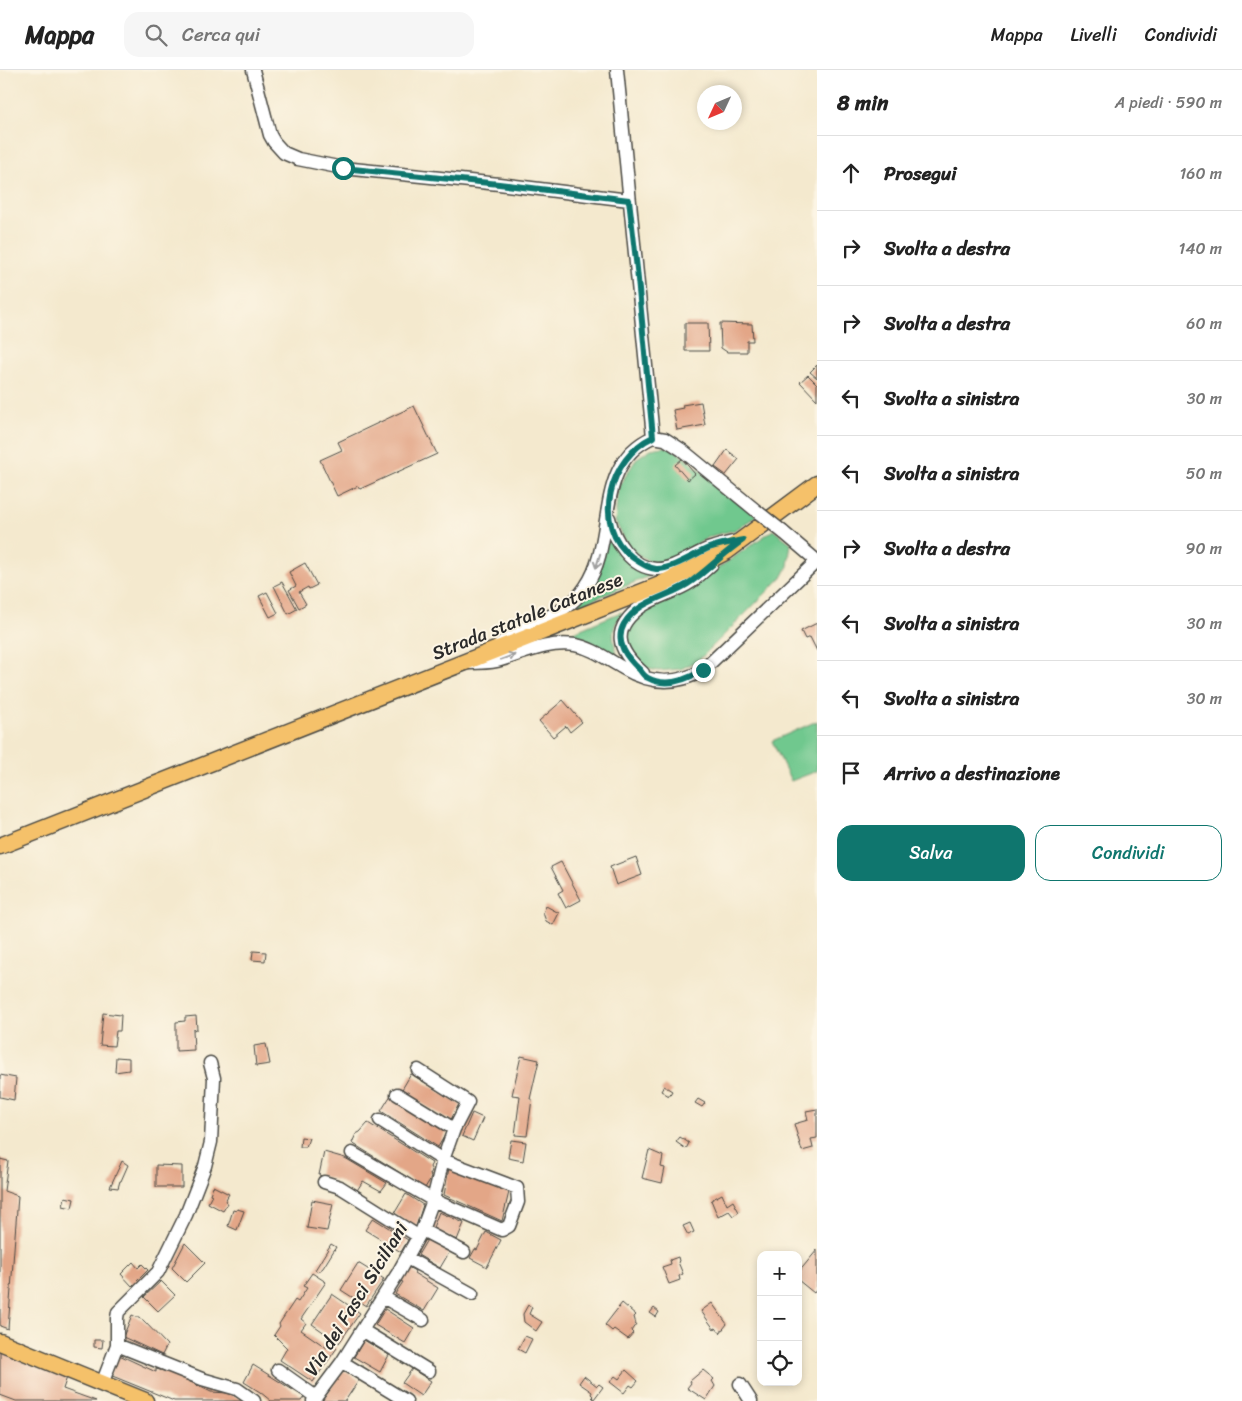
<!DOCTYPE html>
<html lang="it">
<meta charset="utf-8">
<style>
body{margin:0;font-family:Sriracha,sans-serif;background:#f6f6f6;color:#222}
.controls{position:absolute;right:15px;bottom:15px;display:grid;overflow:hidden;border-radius:10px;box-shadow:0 2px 8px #0003}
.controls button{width:45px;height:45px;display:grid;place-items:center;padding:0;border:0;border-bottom:1px solid #e0e0e0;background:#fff;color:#222;font:25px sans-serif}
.compass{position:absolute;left:697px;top:15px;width:45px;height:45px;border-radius:50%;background:#fff;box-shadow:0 2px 8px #0003;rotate:226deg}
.stop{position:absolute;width:15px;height:15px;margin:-11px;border:4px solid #0f766e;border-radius:50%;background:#fff}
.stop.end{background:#0f766e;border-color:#fff;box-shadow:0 1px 5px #0008}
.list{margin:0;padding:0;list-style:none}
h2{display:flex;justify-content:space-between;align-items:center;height:65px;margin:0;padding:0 20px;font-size:21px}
h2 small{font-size:16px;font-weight:400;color:#767676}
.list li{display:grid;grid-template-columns:32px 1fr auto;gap:15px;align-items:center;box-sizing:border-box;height:75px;padding:0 20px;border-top:1px solid #e0e0e0}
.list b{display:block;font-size:19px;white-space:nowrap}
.list em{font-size:16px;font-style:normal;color:#767676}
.actions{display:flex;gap:10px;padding:15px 20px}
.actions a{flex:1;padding:11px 0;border:1px solid #0f766e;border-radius:15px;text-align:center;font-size:18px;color:#0f766e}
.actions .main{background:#0f766e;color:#fff}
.icon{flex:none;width:28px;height:28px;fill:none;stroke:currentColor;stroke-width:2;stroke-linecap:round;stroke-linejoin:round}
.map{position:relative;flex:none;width:817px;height:1331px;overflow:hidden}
header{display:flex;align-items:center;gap:30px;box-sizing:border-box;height:70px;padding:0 25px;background:#fff;border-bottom:1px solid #e0e0e0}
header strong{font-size:24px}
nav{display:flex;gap:28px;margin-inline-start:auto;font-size:18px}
.search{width:350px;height:45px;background:#f6f6f6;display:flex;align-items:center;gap:12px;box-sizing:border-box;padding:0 18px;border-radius:15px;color:#767676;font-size:19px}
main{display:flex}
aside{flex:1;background:#fff}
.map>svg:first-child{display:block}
.green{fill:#70c88e;stroke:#4e7a5c}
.building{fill:#e3a687}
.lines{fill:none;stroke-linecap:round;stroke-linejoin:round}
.minor-casing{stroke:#494843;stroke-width:15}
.major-casing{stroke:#494843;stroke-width:19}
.minor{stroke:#fff;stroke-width:12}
.major{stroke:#f5c16b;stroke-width:16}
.minor-bridge-casing{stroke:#494843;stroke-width:15;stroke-linecap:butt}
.minor-bridge{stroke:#fff;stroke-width:12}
.oneway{stroke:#a0a0a0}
.route{stroke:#0f766e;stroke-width:6}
.labels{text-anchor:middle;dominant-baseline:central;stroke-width:4;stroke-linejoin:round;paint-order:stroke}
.street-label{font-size:19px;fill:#2b2b2b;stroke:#fcf5e5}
</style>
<header>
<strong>Mappa</strong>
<div class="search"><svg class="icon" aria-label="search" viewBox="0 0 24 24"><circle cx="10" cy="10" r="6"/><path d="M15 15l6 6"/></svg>Cerca qui</div>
<nav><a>Mappa</a><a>Livelli</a><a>Condividi</a></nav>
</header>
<main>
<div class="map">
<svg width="817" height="1331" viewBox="0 0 817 1331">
<rect width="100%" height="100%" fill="#fcf5e5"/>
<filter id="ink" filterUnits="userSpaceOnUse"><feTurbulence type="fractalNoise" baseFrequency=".02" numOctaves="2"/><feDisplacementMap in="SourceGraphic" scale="10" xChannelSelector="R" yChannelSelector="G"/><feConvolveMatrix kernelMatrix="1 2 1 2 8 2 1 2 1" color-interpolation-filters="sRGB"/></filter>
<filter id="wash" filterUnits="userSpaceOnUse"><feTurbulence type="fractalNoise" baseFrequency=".0096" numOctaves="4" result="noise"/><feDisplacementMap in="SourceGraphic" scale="20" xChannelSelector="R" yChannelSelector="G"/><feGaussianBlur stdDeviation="1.12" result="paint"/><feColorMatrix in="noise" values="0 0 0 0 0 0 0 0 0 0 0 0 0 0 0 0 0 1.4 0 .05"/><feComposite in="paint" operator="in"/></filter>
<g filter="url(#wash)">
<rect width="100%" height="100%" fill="#f4e9ce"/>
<path class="green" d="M 662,377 L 671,377 L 757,446 L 735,460 L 711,466 L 665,492 L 657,493 L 649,491 L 630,480 L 615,451 L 618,420 L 621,413 L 637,388 L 651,379 Z
M 773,460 L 791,473 L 788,496 L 783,506 L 699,590 L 681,599 L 658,601 L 645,598 L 628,583 L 625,559 L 645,540 L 688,519 Z
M 607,470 L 609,470 L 618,483 L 654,504 L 576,537 L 575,535 Z
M 621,542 L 623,544 C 608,559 614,571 618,589 L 562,568 L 562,567 Z
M 817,651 L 817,701 L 791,711 L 772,671 Z"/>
<g id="blocks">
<path class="building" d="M 685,253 L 708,253 L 709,281 L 685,281 Z
M 720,253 L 752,254 L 753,271 L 747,271 L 747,282 L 727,282 L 721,278 Z
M 817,295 L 817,308 L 810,302 Z
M 808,305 L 817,314 L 817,330 L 800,312 Z
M 701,332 L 705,355 L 677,360 L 673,340 L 683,338 L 682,335 Z
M 414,336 L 437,384 L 360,419 L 358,416 L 337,426 L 320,390 L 342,380 L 338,372 Z
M 727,380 L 739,389 L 726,405 L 715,397 Z
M 682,389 L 695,404 L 688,410 L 675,395 Z
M 305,493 L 317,515 L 309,519 L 308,517 L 299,522 L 306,534 L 299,538 L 289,520 L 296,516 L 289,502 Z
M 282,512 L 297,539 L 288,544 L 274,516 Z
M 267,522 L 278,543 L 270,547 L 259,526 Z
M 817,553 L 817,581 L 810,567 L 805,569 L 801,561 Z
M 563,630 L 582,652 L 570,662 L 566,656 L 553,667 L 539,651 Z
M 636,787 L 642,805 L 616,815 L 610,797 Z
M 561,792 L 581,830 L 566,838 L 558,823 L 563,820 L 551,797 Z
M 546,836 L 559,843 L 553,855 L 546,851 L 543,843 Z
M 253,881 L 266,882 L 265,891 L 252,890 Z
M 103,943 L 121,945 L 120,961 L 116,961 L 114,976 L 100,975 Z
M 196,946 L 197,959 L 193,960 L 194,980 L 176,981 L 176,952 L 185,951 L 185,947 Z
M 266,974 L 270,994 L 256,996 L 254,976 Z
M 521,986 L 539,990 L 530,1029 L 532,1029 L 527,1066 L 515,1065 L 520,1026 L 512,1025 Z
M 116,987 L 129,988 L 129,1000 L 115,1002 Z
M 411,1004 L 461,1035 L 453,1052 L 401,1021 Z
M 0,1005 L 16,1008 L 14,1030 L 0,1027 Z
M 664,1016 L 672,1021 L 669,1026 L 661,1021 Z
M 391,1025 L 448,1060 L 438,1077 L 381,1041 Z
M 698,1029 L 705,1033 L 702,1037 L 695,1033 Z
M 817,1039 L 817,1068 L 811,1069 L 813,1078 L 802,1081 L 794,1054 L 808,1050 L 806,1041 Z
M 472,1043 L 483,1048 L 473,1071 L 462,1066 Z
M 368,1053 L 432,1093 L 430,1097 L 432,1101 L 430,1104 L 431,1108 L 425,1118 L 352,1073 L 356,1064 L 360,1062 Z
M 301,1067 L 309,1068 L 306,1077 L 300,1077 Z
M 680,1067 L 689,1073 L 686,1079 L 676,1072 Z
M 511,1070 L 526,1072 L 523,1091 L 508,1088 Z
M 649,1080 L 663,1086 L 661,1097 L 665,1098 L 662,1113 L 642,1108 Z
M 324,1082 L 345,1088 L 387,1113 L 381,1121 L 363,1111 L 356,1122 L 339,1111 L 319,1105 Z
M 0,1089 L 8,1091 L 4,1121 L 18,1126 L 8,1259 L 0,1256 Z
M 122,1091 L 128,1095 L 121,1111 L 120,1111 L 118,1118 L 110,1117 Z
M 156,1095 L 182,1096 L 182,1117 L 156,1117 Z
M 449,1098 L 509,1122 L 502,1151 L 444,1125 Z
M 213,1116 L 229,1124 L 225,1131 L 228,1133 L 223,1141 L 208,1133 L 212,1125 L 210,1124 Z
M 406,1124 L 423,1135 L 416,1157 L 394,1144 Z
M 722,1124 L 727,1135 L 733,1131 L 739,1142 L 733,1146 L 729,1141 L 718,1147 L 711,1130 Z
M 65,1127 L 74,1129 L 72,1138 L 63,1136 Z
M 312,1130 L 333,1134 L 327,1161 L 307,1158 Z
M 237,1139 L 244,1141 L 237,1160 L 228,1156 L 233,1140 L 236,1141 Z
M 439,1142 L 464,1153 L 457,1170 L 432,1160 Z
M 373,1148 L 408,1170 L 401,1182 L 365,1160 Z
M 690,1153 L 694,1162 L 688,1165 L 683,1156 Z
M 486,1162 L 501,1170 L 487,1197 L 470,1188 L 475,1179 L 477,1180 Z
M 428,1168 L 450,1181 L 440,1198 L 418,1185 Z
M 185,1173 L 205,1193 L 186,1212 L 172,1198 Z
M 331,1174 L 336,1177 L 323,1198 L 318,1202 L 315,1200 Z
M 817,1180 L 817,1219 L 814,1223 L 798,1210 L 798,1203 Z
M 678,1187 L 679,1191 L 678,1192 L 683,1204 L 679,1206 L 680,1210 L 669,1214 L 662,1197 L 671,1194 L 670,1190 Z
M 133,1192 L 138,1198 L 142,1194 L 148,1200 L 132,1216 L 121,1204 Z
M 358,1193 L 384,1209 L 366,1236 L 341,1220 Z
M 408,1197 L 415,1201 L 414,1203 L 438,1218 L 424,1241 L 395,1224 L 403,1212 L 400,1211 Z
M 312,1203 L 326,1212 L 301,1249 L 306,1253 L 301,1260 L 327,1278 L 330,1273 L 337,1278 L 313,1312 L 280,1290 L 287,1278 L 274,1265 L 280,1256 L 279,1254 L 295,1230 L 298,1232 L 307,1218 L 303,1216 Z
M 161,1211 L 175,1225 L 158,1241 L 144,1227 Z
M 332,1224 L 360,1243 L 339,1273 L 312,1254 Z
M 622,1233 L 636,1245 L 634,1247 L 636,1254 L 631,1261 L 633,1263 L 628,1269 L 614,1259 L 612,1261 L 605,1255 Z
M 712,1233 L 727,1254 L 720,1263 L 716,1258 L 714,1259 L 701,1241 Z
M 528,1235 L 532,1237 L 529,1244 L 542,1252 L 536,1261 L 524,1252 L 523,1244 Z
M 654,1238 L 659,1242 L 656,1247 L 650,1243 Z
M 385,1239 L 414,1258 L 405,1273 L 375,1255 Z
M 132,1245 L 143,1250 L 167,1275 L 162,1285 L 123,1267 Z
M 525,1266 L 532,1269 L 525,1283 L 518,1279 Z
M 94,1270 L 103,1270 L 102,1278 L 94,1277 Z
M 364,1270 L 389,1285 L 380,1302 L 354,1287 Z
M 0,1280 L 67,1307 L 63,1319 L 96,1331 L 16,1331 L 0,1325 Z
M 117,1284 L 156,1302 L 156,1299 L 172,1303 L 211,1322 L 228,1323 L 246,1331 L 174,1331 L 110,1305 Z
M 253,1295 L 304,1327 L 301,1331 L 271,1331 L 260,1322 L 244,1312 Z
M 412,1299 L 431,1311 L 421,1326 L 402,1313 Z
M 343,1300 L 359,1310 L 345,1331 L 322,1331 Z
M 626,1300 L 638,1311 L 633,1317 L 630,1315 L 624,1323 L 610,1312 L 615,1306 L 619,1309 Z
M 703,1300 L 714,1309 L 712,1311 L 715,1316 L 706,1330 L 687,1318 L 691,1313 L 690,1311 Z
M 584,1306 L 597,1316 L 599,1314 L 603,1317 L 594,1329 L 592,1327 L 593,1326 L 591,1324 L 592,1322 L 579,1313 Z"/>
</g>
</g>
<g filter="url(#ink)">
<use href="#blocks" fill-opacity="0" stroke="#494843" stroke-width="1"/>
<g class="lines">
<g class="minor-casing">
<path id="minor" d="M 253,0 L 270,65 L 274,72 L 284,83 L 298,89 L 343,98 L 499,114 L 629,130
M 617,0 L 653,367
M 653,367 L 665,369 L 682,380 L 759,443
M 609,448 C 614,470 631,498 656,499 C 673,500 695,483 711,478 C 719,475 728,473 737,471
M 783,462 L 817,491
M 499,575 C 505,570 511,564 517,561 C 544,547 568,544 586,516 C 618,469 592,394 653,367
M 470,593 C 478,593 488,593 497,591 C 523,584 546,571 575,575 C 593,578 608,590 623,598 C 650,614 676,616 703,600 L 817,491
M 643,603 C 617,580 610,559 642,536 C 657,526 676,522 691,512 C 698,507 705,500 712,494
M 397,1024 L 454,1059
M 352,1083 L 433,1130 L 502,1160 L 509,1156 L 518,1132 L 517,1118 L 443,1090 L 380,1050
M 324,1112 L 340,1117 L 418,1166
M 422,1160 L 464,1182
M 407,1188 L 472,1224
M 383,1227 L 423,1250
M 362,1260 L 429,1301
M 117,1275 L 202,1309 L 237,1319 L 254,1331
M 342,1292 L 406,1331
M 278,1300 L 316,1327
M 102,1314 L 117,1275 L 117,1248 L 118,1242 L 158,1202 L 186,1145 L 205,1096 L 211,1072 L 214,1008 L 210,993
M 740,1314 L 751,1331
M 313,1331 L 342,1292 L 398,1203 L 422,1160 L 433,1130 L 443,1090 L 454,1059 L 468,1032 L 418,1000"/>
</g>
<g class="major-casing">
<path id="major" d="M 0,776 L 660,515 L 727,481 L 817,414
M 0,1272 L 145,1331"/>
</g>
<use href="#minor" class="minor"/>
<use href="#major" class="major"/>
<g class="minor-bridge-casing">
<path id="minor-bridge" d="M 759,443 L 783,462"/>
</g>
<use href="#minor-bridge" class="minor-bridge"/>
</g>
<defs><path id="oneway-shaft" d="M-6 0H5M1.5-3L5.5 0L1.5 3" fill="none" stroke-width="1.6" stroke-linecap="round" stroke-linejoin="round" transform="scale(1.25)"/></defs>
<g class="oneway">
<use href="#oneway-shaft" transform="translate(598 491) rotate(107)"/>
<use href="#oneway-shaft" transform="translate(508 587) rotate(-20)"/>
</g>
</g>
<g class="lines" filter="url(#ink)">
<path class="route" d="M 343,98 L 499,114 L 629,130 L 637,199 L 653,367 C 610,387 590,456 632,487 C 639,492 647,498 656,499 C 671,500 695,484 709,478 C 720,474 732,472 743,470 C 725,482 710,498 692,511 C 671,527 639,529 624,554 C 614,572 627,588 640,600 C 642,603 645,607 648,608 C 666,618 688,609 703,600"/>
</g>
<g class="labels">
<g class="street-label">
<text transform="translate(527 546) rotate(-22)">Strada statale Catanese</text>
<text transform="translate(356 1229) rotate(-58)">Via dei Fasci Siciliani</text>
</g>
</g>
</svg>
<div class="controls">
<button>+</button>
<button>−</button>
<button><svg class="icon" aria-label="locate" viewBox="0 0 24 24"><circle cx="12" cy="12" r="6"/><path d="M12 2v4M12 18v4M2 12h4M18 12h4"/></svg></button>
</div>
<svg class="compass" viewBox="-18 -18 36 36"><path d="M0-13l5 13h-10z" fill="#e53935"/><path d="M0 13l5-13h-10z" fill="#767676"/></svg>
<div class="stop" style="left:343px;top:98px"></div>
<div class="stop end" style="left:703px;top:600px"></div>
</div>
<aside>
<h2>8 min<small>A piedi · 590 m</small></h2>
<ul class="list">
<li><svg class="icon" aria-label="ahead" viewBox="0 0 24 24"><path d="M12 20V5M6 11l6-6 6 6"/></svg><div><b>Prosegui</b></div><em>160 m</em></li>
<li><svg class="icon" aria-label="right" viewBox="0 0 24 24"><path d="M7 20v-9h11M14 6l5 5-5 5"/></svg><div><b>Svolta a destra</b></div><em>140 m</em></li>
<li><svg class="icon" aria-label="right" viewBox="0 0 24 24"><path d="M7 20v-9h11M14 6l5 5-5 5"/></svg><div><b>Svolta a destra</b></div><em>60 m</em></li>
<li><svg class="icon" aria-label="left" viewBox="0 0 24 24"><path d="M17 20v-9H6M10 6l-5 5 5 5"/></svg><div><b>Svolta a sinistra</b></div><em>30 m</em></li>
<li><svg class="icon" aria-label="left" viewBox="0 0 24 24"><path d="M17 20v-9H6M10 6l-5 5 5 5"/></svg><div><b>Svolta a sinistra</b></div><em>50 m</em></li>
<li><svg class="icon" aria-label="right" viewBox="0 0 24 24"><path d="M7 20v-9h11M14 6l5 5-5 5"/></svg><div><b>Svolta a destra</b></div><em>90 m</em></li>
<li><svg class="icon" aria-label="left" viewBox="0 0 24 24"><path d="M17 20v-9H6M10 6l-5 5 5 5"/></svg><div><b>Svolta a sinistra</b></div><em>30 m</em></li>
<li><svg class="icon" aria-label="left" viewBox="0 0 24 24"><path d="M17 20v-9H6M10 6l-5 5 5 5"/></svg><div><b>Svolta a sinistra</b></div><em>30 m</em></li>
<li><svg class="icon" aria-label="arrive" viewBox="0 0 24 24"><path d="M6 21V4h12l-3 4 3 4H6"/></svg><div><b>Arrivo a destinazione</b></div></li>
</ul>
<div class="actions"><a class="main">Salva</a><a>Condividi</a></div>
</aside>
</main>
